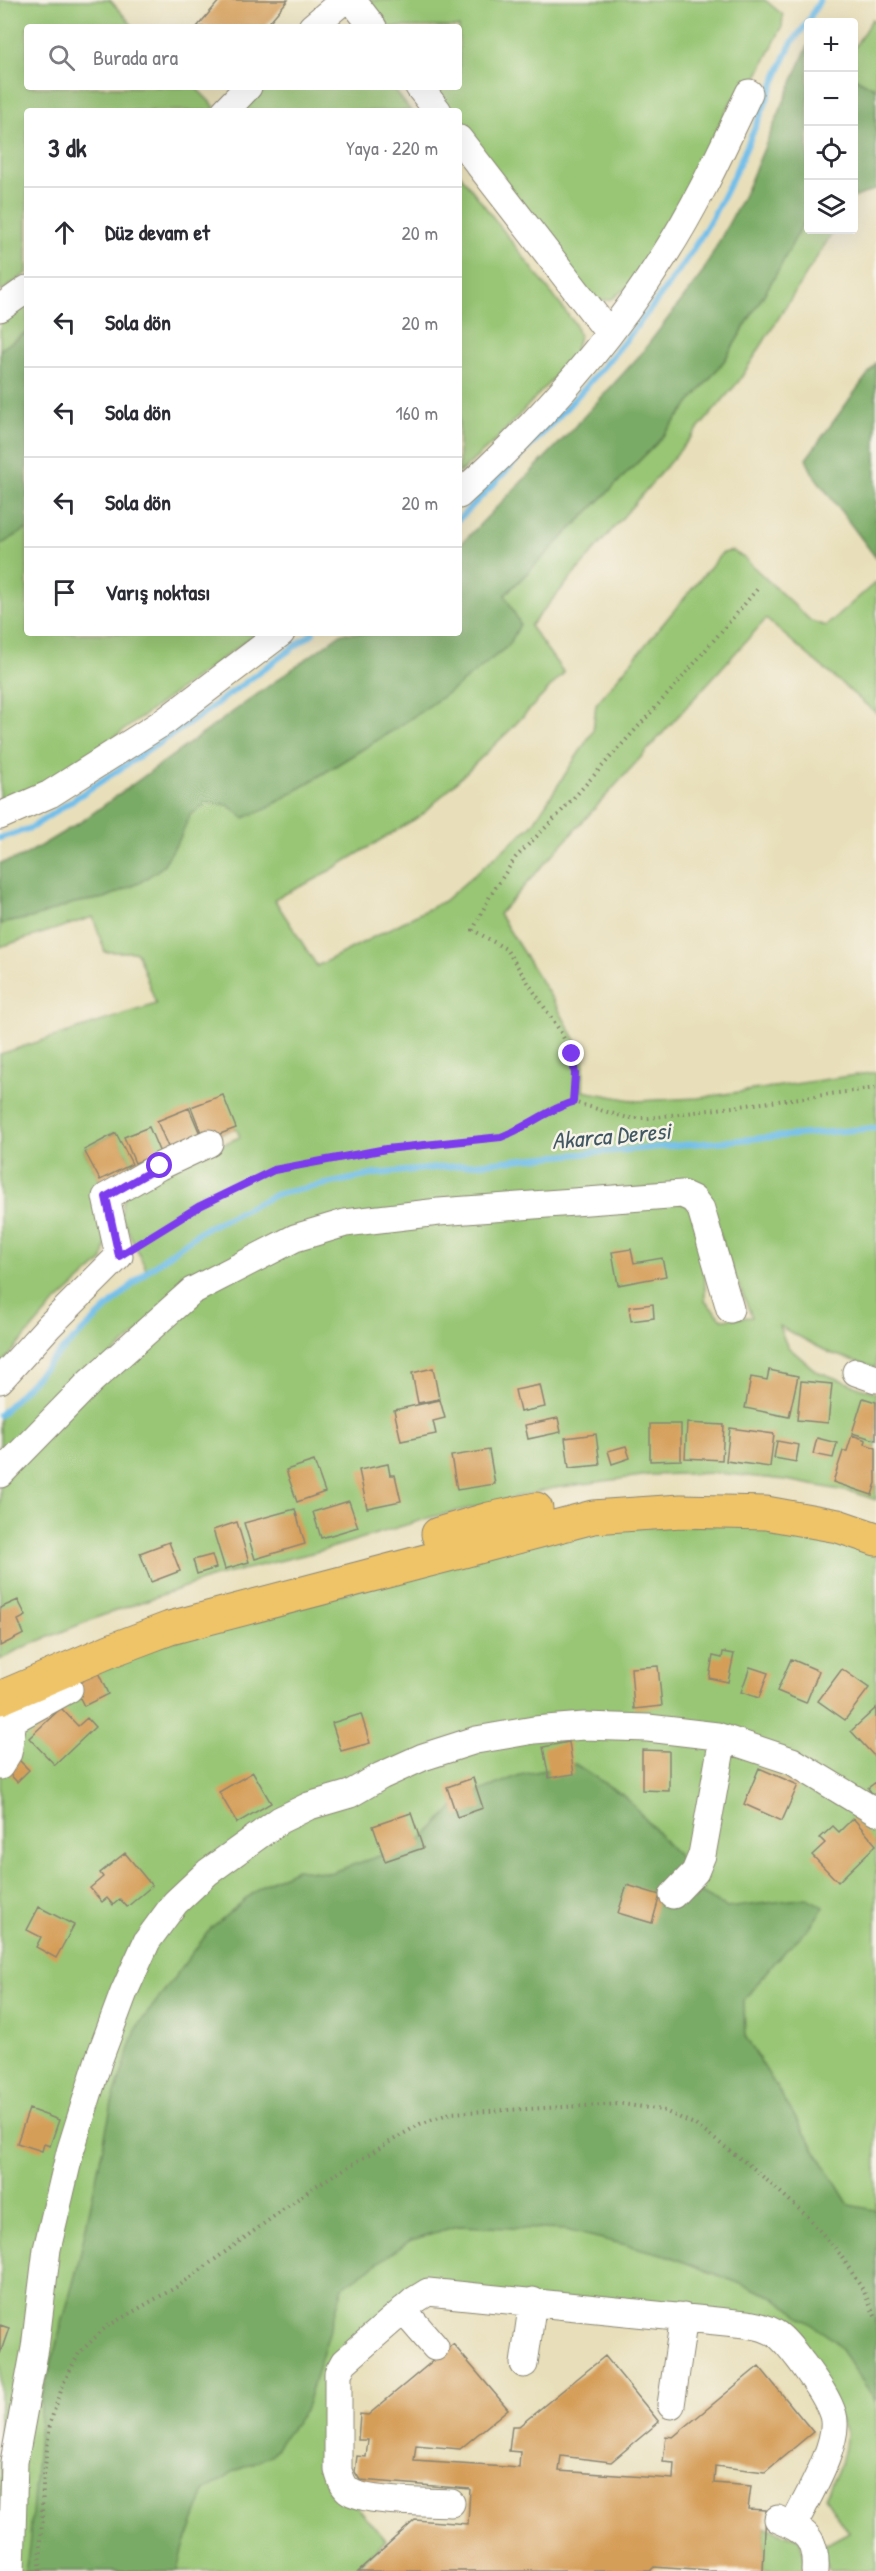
<!DOCTYPE html>
<html lang="tr">
<meta charset="utf-8">
<style>
body{margin:0;font-family:"Patrick Hand",sans-serif;background:#f7f7f7;color:#2b2b33}
.controls{position:absolute;right:18px;top:18px;display:grid;overflow:hidden;border-radius:6px;box-shadow:0 6px 24px #0002}
.controls button{width:54px;height:54px;display:grid;place-items:center;padding:0;border:0;border-bottom:2px solid #e1e1e2;background:#fff;color:#2b2b33;font:30px sans-serif}
.stop{position:absolute;width:18px;height:18px;margin:-14px;border:4px solid #7c3aed;border-radius:50%;background:#fff}
.stop.end{background:#7c3aed;border-color:#fff;box-shadow:0 2px 6px #0008}
.list{margin:0;padding:0;list-style:none}
h2{display:flex;justify-content:space-between;align-items:center;height:78px;margin:0;padding:0 24px;font-size:26px}
h2 small{font-size:20px;font-weight:400;color:#7c7c81}
.list li{display:grid;grid-template-columns:39px 1fr auto;gap:18px;align-items:center;box-sizing:border-box;height:90px;padding:0 24px;border-top:2px solid #e1e1e2}
.list b{display:block;font-size:22px;white-space:nowrap}
.list em{font-size:20px;font-style:normal;color:#7c7c81}
.icon{flex:none;width:33px;height:33px;fill:none;stroke:currentColor;stroke-width:2;stroke-linecap:round;stroke-linejoin:round}
.map{position:relative;flex:none;width:876px;height:2571px;overflow:hidden}
.search{position:absolute;background:#fff;box-shadow:0 6px 24px #0002;left:24px;top:24px;width:438px;height:66px;display:flex;align-items:center;gap:15px;box-sizing:border-box;padding:0 21px;border-radius:6px;color:#7c7c81;font-size:22px}
.panel{position:absolute;background:#fff;box-shadow:0 6px 24px #0002;left:24px;top:108px;width:438px;height:528px;border-radius:6px}
.map>svg:first-child{display:block}
.green{fill:#98c674;stroke:#627850;stroke-width:1.5}
.forest{fill:#7aab66;stroke:#526b48;stroke-width:1.5}
.lines{fill:none;stroke-linecap:round;stroke-linejoin:round}
.stream{stroke:#70beea;stroke-width:6}
.building{fill:#d59e58}
.minor-casing{stroke:#8a8572;stroke-width:29}
.major-casing{stroke:#8a8572;stroke-width:35}
.path{stroke:#8a8572;stroke-width:4;stroke-dasharray:1.5 4.5;stroke-linecap:butt}
.minor{stroke:#fff;stroke-width:27}
.major{stroke:#efc469;stroke-width:33}
.route{stroke:#7c3aed;stroke-width:8}
.labels{text-anchor:middle;dominant-baseline:central;stroke-width:5;stroke-linejoin:round;paint-order:stroke}
.water-label{font-size:24px;font-style:italic;fill:#405764;stroke:#f7f3e8}
</style>
<div class="map">
<svg width="876" height="2571" viewBox="0 0 876 2571">
<rect width="100%" height="100%" fill="#f7f3e8"/>
<filter id="ink" filterUnits="userSpaceOnUse"><feTurbulence type="fractalNoise" baseFrequency=".0167" numOctaves="2"/><feDisplacementMap in="SourceGraphic" scale="12" xChannelSelector="R" yChannelSelector="G"/><feConvolveMatrix kernelMatrix="1 2 1 2 8 2 1 2 1" color-interpolation-filters="sRGB"/></filter>
<filter id="wash" filterUnits="userSpaceOnUse"><feTurbulence type="fractalNoise" baseFrequency=".008" numOctaves="4" result="noise"/><feDisplacementMap in="SourceGraphic" scale="24" xChannelSelector="R" yChannelSelector="G"/><feGaussianBlur stdDeviation="1.35" result="paint"/><feColorMatrix in="noise" values="0 0 0 0 0 0 0 0 0 0 0 0 0 0 0 0 0 1.4 0 .05"/><feComposite in="paint" operator="in"/></filter>
<g filter="url(#wash)">
<rect width="100%" height="100%" fill="#e8dfba"/>
<path class="green" d="M 0,0 L 110,0 L 134,27 L 27,27 L 27,87 L 195,87 L 215,107 L 211,111 L 27,111 L 27,273 L 0,292 Z
M 369,0 L 765,0 L 783,15 L 782,27 L 749,93 L 732,100 L 679,205 L 631,284 L 612,299 L 598,301 L 577,282 L 459,123 L 459,111 L 450,111 L 433,87 L 459,87 L 459,27 L 389,27 Z
M 872,19 L 876,22 L 876,89 L 854,77 L 854,48 Z
M 262,87 L 392,87 L 411,111 L 239,111 Z
M 459,173 L 575,324 L 579,336 L 573,357 L 495,441 L 459,473 Z
M 808,213 L 808,230 L 834,230 L 739,381 L 530,626 L 564,673 L 511,729 L 422,815 L 316,879 L 274,899 L 317,966 L 444,901 L 533,824 L 593,731 L 596,704 L 722,553 L 733,551 L 744,558 L 811,621 L 826,626 L 876,582 L 876,713 L 766,619 L 499,914 L 556,1005 L 584,1055 L 583,1091 L 637,1101 L 698,1098 L 876,1072 L 876,1368 L 830,1353 L 779,1326 L 787,1346 L 816,1371 L 876,1393 L 876,1500 L 856,1493 L 786,1480 L 718,1473 L 649,1475 L 554,1488 L 432,1517 L 324,1550 L 213,1577 L 101,1616 L 19,1649 L 0,1660 L 0,1483 L 91,1387 L 149,1333 L 198,1295 L 297,1243 L 350,1228 L 670,1201 C 679,1202 685,1203 691,1209 C 706,1225 705,1280 705,1301 L 722,1319 L 752,1317 L 727,1257 L 705,1187 L 651,1188 L 347,1217 L 293,1233 L 191,1287 L 84,1379 L 0,1465 L 0,1415 L 51,1361 L 147,1271 L 121,1216 L 123,1202 L 128,1191 L 194,1157 L 240,1137 L 236,1128 L 171,1154 L 160,1153 L 135,1163 L 132,1164 L 115,1133 L 84,1150 L 100,1180 L 92,1194 L 106,1243 L 103,1260 L 50,1308 L 0,1366 L 0,1054 L 156,1004 L 137,952 L 105,952 L 93,917 L 0,947 L 0,924 L 35,917 L 74,903 L 105,898 L 139,883 L 162,867 L 179,840 L 190,815 L 208,802 L 228,805 L 244,817 L 266,809 L 395,729 L 455,688 L 509,645 L 520,624 L 505,595 L 657,443 L 724,361 L 778,271 Z
M 27,304 L 27,633 L 257,633 L 91,754 L 37,787 L 0,802 L 0,324 Z
M 752,1523 L 876,1551 L 876,2571 L 829,2571 L 822,2546 L 848,2532 L 825,2497 C 835,2476 847,2456 846,2432 L 799,2342 L 424,2282 L 329,2368 L 330,2477 L 386,2540 L 354,2571 L 0,2571 L 0,1710 L 127,1654 L 570,1530 Z
M 765,2527 L 799,2538 L 809,2571 L 763,2571 Z"/>
<path class="forest" d="M 808,45 L 808,213 L 778,271 L 724,361 L 657,443 L 505,595 L 520,624 L 509,645 L 455,688 L 395,729 L 266,809 L 244,818 L 228,805 L 208,803 L 190,815 L 179,840 L 162,867 L 139,883 L 105,898 L 74,903 L 35,917 L 0,924 L 0,863 L 22,857 L 82,821 L 342,633 L 459,633 L 459,546 L 567,435 L 640,355 L 701,275 L 745,193 Z
M 854,77 L 876,89 L 876,189 L 854,198 Z
M 27,332 L 27,529 L 0,545 L 0,350 Z
M 876,363 L 876,558 L 813,474 L 806,459 Z
M 575,1764 L 626,1797 L 678,1856 L 700,1893 L 727,1908 L 807,1898 L 824,1907 L 810,1927 L 774,1962 L 744,2000 L 745,2036 L 849,2205 L 876,2210 L 876,2405 L 874,2398 L 835,2341 L 772,2296 L 666,2255 L 566,2230 L 457,2226 L 411,2240 L 343,2287 L 305,2411 L 271,2455 L 233,2472 L 205,2491 L 183,2550 L 178,2571 L 25,2571 L 29,2548 L 42,2397 L 78,2265 L 112,2103 L 137,2027 L 212,1927 L 263,1885 L 297,1869 L 329,1873 L 394,1851 L 422,1839 L 463,1798 L 520,1775 Z"/>
<g class="lines">
<path class="stream" d="M 459,519 C 542,435 625,352 691,252 C 733,189 760,113 791,44 L 805,26 L 820,0
M 0,838 L 31,828 L 91,788 L 194,720 L 313,633
M 0,1415 L 51,1361 L 147,1271 L 202,1230 L 277,1194 L 376,1174 L 523,1159 L 876,1128"/>
</g>
<g id="blocks">
<path class="building" d="M 220,0 L 288,0 L 265,27 L 197,27 Z
M 223,1095 L 236,1128 L 204,1140 L 191,1107 Z
M 189,1108 L 203,1141 L 171,1154 L 157,1121 Z
M 149,1127 L 160,1153 L 135,1163 L 124,1137 Z
M 116,1133 L 132,1164 L 100,1180 L 84,1150 Z
M 631,1249 L 634,1263 L 662,1258 L 666,1276 L 618,1285 L 612,1252 Z
M 653,1304 L 654,1318 L 631,1321 L 629,1307 Z
M 433,1368 L 439,1399 L 418,1403 L 412,1373 Z
M 769,1370 L 798,1376 L 789,1417 L 745,1408 L 751,1377 L 767,1380 Z
M 801,1381 L 832,1384 L 828,1423 L 797,1420 Z
M 540,1385 L 545,1407 L 520,1412 L 515,1390 Z
M 863,1398 L 876,1402 L 876,1440 L 852,1433 Z
M 440,1400 L 445,1418 L 433,1421 L 436,1434 L 401,1441 L 394,1410 Z
M 558,1418 L 561,1432 L 528,1439 L 525,1425 Z
M 687,1423 L 724,1425 L 722,1460 L 685,1458 Z
M 650,1424 L 681,1424 L 681,1460 L 650,1461 Z
M 730,1428 L 774,1434 L 770,1467 L 726,1461 Z
M 596,1434 L 600,1465 L 569,1468 L 565,1438 Z
M 852,1435 L 866,1440 L 865,1444 L 876,1448 L 876,1483 L 872,1495 L 833,1482 L 843,1451 L 847,1451 Z
M 817,1438 L 837,1443 L 833,1458 L 813,1454 Z
M 777,1441 L 799,1445 L 796,1462 L 774,1458 Z
M 626,1446 L 630,1458 L 612,1464 L 608,1451 Z
M 489,1450 L 495,1484 L 457,1490 L 451,1456 Z
M 314,1461 L 325,1492 L 297,1502 L 286,1470 Z
M 388,1464 L 390,1475 L 395,1475 L 401,1501 L 367,1508 L 359,1470 Z
M 349,1501 L 358,1527 L 321,1538 L 313,1512 Z
M 295,1509 L 305,1544 L 255,1559 L 244,1523 Z
M 237,1522 L 249,1562 L 225,1569 L 213,1530 Z
M 169,1542 L 180,1571 L 151,1582 L 140,1553 Z
M 212,1555 L 216,1568 L 197,1574 L 193,1560 Z
M 18,1600 L 26,1616 L 18,1620 L 24,1634 L 0,1646 L 0,1608 Z
M 723,1652 L 734,1654 L 728,1682 L 709,1678 L 713,1656 L 722,1658 Z
M 791,1659 L 819,1671 L 806,1703 L 777,1691 Z
M 658,1666 L 662,1706 L 634,1709 L 631,1668 Z
M 750,1667 L 768,1673 L 759,1698 L 741,1692 Z
M 96,1668 L 108,1694 L 84,1706 L 71,1680 Z
M 842,1669 L 869,1688 L 845,1720 L 818,1701 Z
M 61,1708 L 78,1726 L 87,1718 L 95,1727 L 55,1765 L 29,1738 Z
M 876,1708 L 876,1758 L 851,1731 Z
M 361,1714 L 370,1743 L 341,1751 L 332,1723 Z
M 569,1742 L 574,1774 L 549,1778 L 543,1747 Z
M 642,1750 L 669,1751 L 669,1791 L 642,1790 Z
M 18,1759 L 29,1770 L 17,1782 L 6,1770 Z
M 759,1768 L 798,1785 L 782,1821 L 744,1804 Z
M 253,1772 L 271,1803 L 237,1823 L 219,1792 Z
M 473,1778 L 483,1808 L 457,1817 L 447,1787 Z
M 876,1782 L 876,1799 L 868,1788 Z
M 411,1813 L 423,1848 L 385,1861 L 373,1826 Z
M 853,1818 L 876,1845 L 838,1882 L 812,1855 L 825,1843 L 820,1838 L 833,1826 L 839,1832 Z
M 125,1853 L 152,1886 L 127,1907 L 120,1899 L 113,1905 L 107,1898 L 102,1902 L 90,1888 L 103,1877 L 100,1873 Z
M 627,1885 L 660,1895 L 652,1923 L 618,1913 Z
M 39,1907 L 74,1925 L 56,1958 L 36,1947 L 41,1937 L 27,1930 Z
M 29,2109 L 59,2120 L 50,2146 L 44,2144 L 42,2151 L 17,2143 Z
M 0,2325 L 9,2328 L 0,2354 Z
M 453,2344 L 508,2409 L 460,2449 L 416,2445 L 414,2461 L 519,2468 L 520,2452 L 509,2451 L 512,2426 L 519,2426 L 605,2356 L 659,2422 L 611,2462 L 561,2456 L 559,2471 L 673,2479 L 674,2463 L 663,2462 L 666,2436 L 673,2437 L 759,2366 L 813,2432 L 765,2472 L 715,2466 L 714,2483 L 751,2486 L 748,2509 L 766,2510 L 763,2571 L 709,2571 L 654,2567 L 650,2571 L 358,2571 L 415,2520 L 468,2524 L 470,2489 L 360,2480 L 355,2472 L 357,2456 L 366,2457 L 368,2440 L 358,2440 L 360,2414 L 368,2415 Z"/>
</g>
</g>
<g filter="url(#ink)">
<use href="#blocks" fill-opacity="0" stroke="#8a8572" stroke-width="1.5"/>
<g class="lines">
<g class="minor-casing">
<path id="minor" d="M 352,0 L 373,27
M 312,27 L 344,0
M 419,87 L 438,111
M 225,111 L 248,87
M 459,139 L 609,333
M 0,308 L 27,289
M 459,495 C 537,425 609,343 665,254 C 698,203 723,147 749,93
M 0,816 L 50,794 L 165,721 L 281,633
M 856,1372 L 876,1379
M 0,1380 L 49,1326 L 119,1256 L 106,1197 L 160,1166 L 209,1143
M 0,1474 L 91,1381 L 192,1291 L 295,1238 L 345,1223 L 439,1212 L 682,1194 L 693,1199 L 701,1209 L 730,1309
M 0,1766 L 8,1753 L 13,1720 L 69,1689
M 673,1895 L 695,1872 L 702,1855 L 723,1738
M 403,2310 L 435,2347
M 524,2364 L 533,2301
M 671,2405 L 684,2317
M 451,2503 C 429,2502 364,2503 348,2490 C 342,2485 340,2477 338,2470 L 338,2373 L 344,2362 L 415,2300 L 428,2292 L 746,2324 C 778,2328 784,2339 803,2364 C 814,2380 827,2396 833,2415 C 841,2443 806,2499 793,2526
M 778,2519 C 806,2531 817,2539 815,2571
M 11,2571 L 14,2462 L 35,2348 L 47,2249 L 70,2152 L 99,2059 L 124,1992 L 147,1941 L 175,1903 L 208,1872 L 280,1820 L 309,1806 L 350,1794 L 381,1776 L 423,1757 L 476,1740 L 534,1730 L 584,1726 L 648,1728 L 717,1736 L 792,1761 L 876,1812"/>
</g>
<g class="major-casing">
<path id="major" d="M 438,1534 L 489,1519 L 536,1509
M 0,1698 L 112,1650 L 170,1628 L 593,1517 L 681,1511 L 766,1513 L 838,1526 L 876,1539"/>
</g>
<path class="path" d="M 573,1102 L 575,1074 L 572,1054 L 560,1031 L 506,949 L 473,930 L 490,896 L 516,857 L 558,815 L 675,686 L 759,587
M 140,1243 L 200,1206 L 274,1170 L 386,1149 L 501,1137 L 517,1131 L 561,1105 L 573,1102 L 628,1118 L 649,1118 L 876,1088
M 40,2571 L 43,2484 L 50,2423 L 64,2382 L 79,2353 L 106,2327 L 180,2285 L 314,2187 L 420,2124 L 450,2113 L 622,2104 L 662,2110 L 694,2124 L 753,2168 L 808,2217 L 840,2254 L 863,2290 L 876,2318"/>
<use href="#minor" class="minor"/>
<use href="#major" class="major"/>
</g>
</g>
<g class="lines" filter="url(#ink)">
<path class="route" d="M 160,1166 L 106,1197 L 119,1256 L 200,1206 L 274,1170 L 386,1149 L 501,1137 C 526,1128 548,1109 573,1102 L 575,1074 L 572,1054"/>
</g>
<g class="labels">
<g class="water-label">
<text transform="translate(611 1135) rotate(-5)">Akarca Deresi</text>
</g>
</g>
</svg>
<div class="controls">
<button>+</button>
<button>−</button>
<button><svg class="icon" aria-label="locate" viewBox="0 0 24 24"><circle cx="12" cy="12" r="6"/><path d="M12 2v4M12 18v4M2 12h4M18 12h4"/></svg></button>
<button><svg class="icon" aria-label="layers" viewBox="0 0 24 24"><path d="M12 4l9 5-9 5-9-5zM3 14l9 5 9-5"/></svg></button>
</div>
<div class="stop" style="left:160px;top:1166px"></div>
<div class="stop end" style="left:572px;top:1054px"></div>
<div class="search"><svg class="icon" aria-label="search" viewBox="0 0 24 24"><circle cx="10" cy="10" r="6"/><path d="M15 15l6 6"/></svg>Burada ara</div>
<section class="panel">
<h2>3 dk<small>Yaya · 220 m</small></h2>
<ul class="list">
<li><svg class="icon" aria-label="ahead" viewBox="0 0 24 24"><path d="M12 20V5M6 11l6-6 6 6"/></svg><div><b>Düz devam et</b></div><em>20 m</em></li>
<li><svg class="icon" aria-label="left" viewBox="0 0 24 24"><path d="M17 20v-9H6M10 6l-5 5 5 5"/></svg><div><b>Sola dön</b></div><em>20 m</em></li>
<li><svg class="icon" aria-label="left" viewBox="0 0 24 24"><path d="M17 20v-9H6M10 6l-5 5 5 5"/></svg><div><b>Sola dön</b></div><em>160 m</em></li>
<li><svg class="icon" aria-label="left" viewBox="0 0 24 24"><path d="M17 20v-9H6M10 6l-5 5 5 5"/></svg><div><b>Sola dön</b></div><em>20 m</em></li>
<li><svg class="icon" aria-label="arrive" viewBox="0 0 24 24"><path d="M6 21V4h12l-3 4 3 4H6"/></svg><div><b>Varış noktası</b></div></li>
</ul>
</section>
</div>
